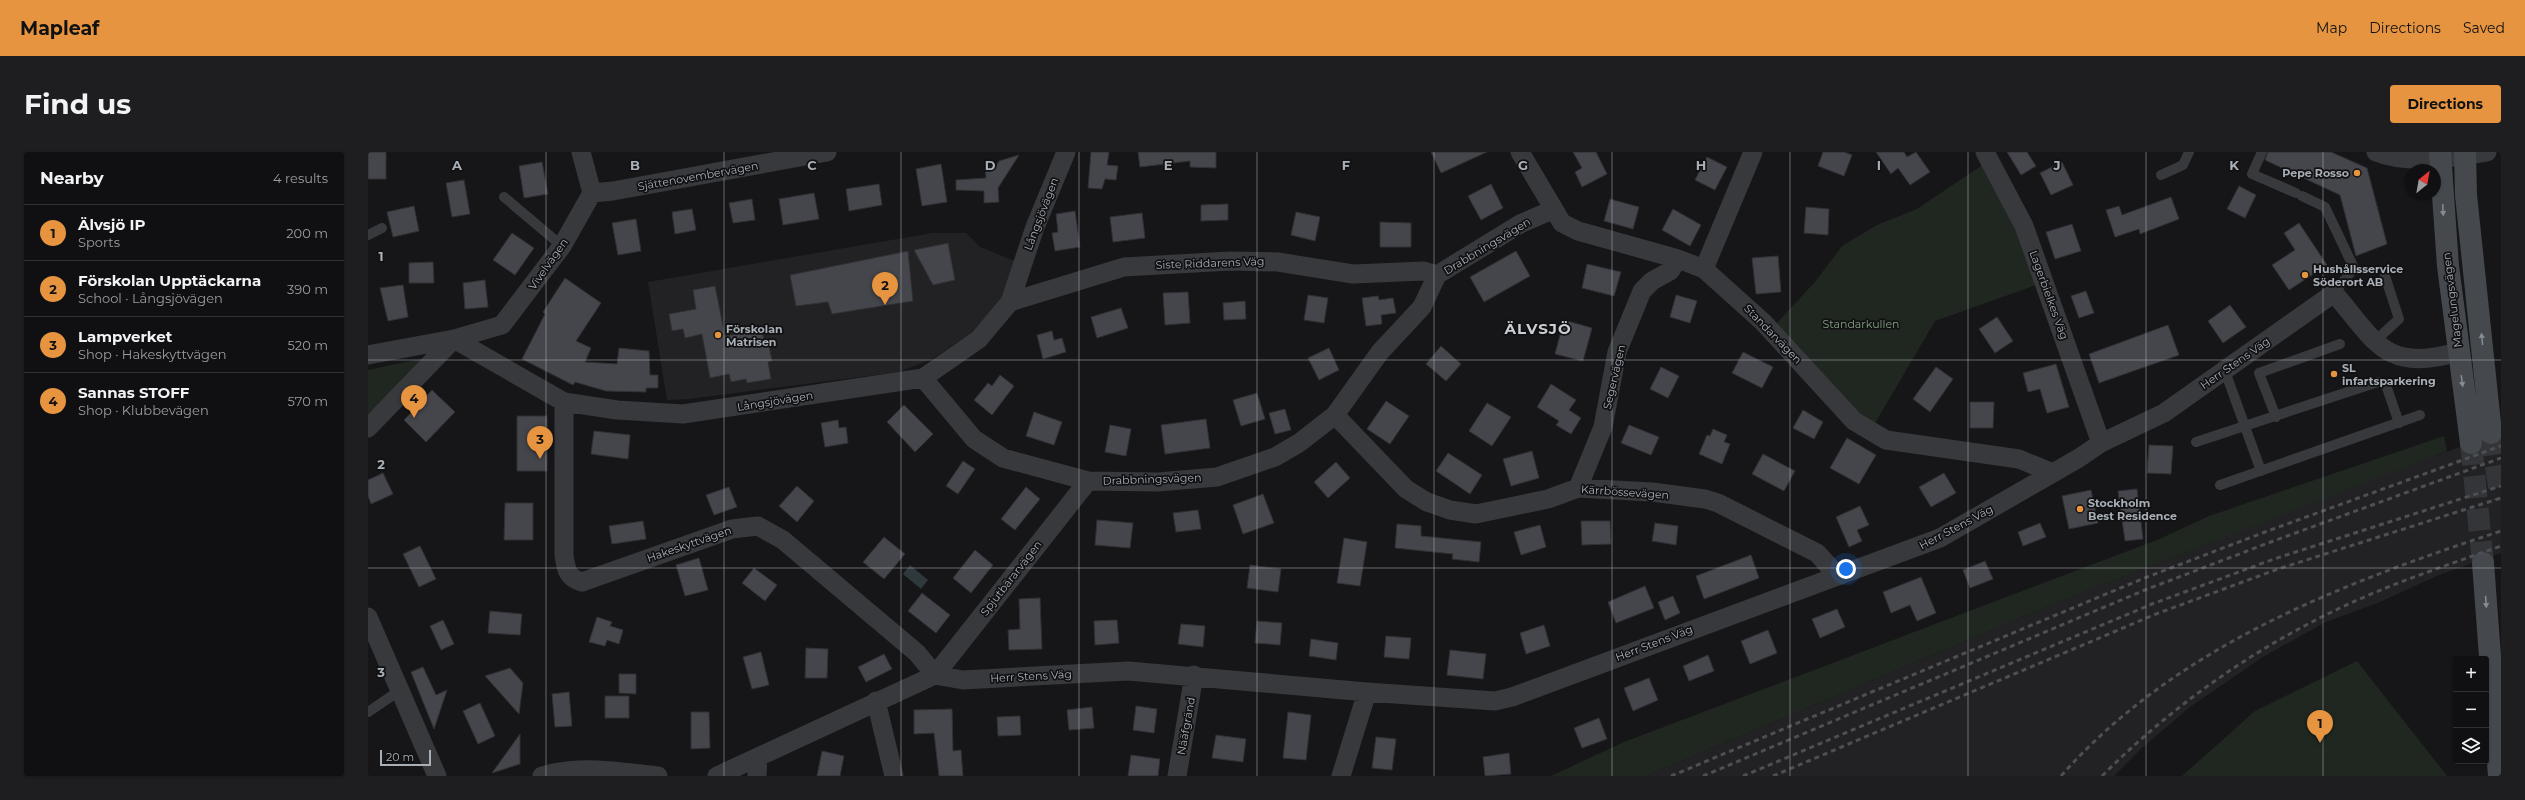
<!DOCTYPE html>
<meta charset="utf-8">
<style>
body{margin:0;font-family:Montserrat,sans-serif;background:#1e1e20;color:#f1f3f6}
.controls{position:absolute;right:12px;bottom:12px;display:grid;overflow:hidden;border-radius:4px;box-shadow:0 1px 3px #0004}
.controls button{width:36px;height:36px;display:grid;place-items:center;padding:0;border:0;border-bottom:1px solid #303032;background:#101012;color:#f1f3f6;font:20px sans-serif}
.compass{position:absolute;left:2037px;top:12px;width:36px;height:36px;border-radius:50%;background:#101012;box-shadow:0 1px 3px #0004;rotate:31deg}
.scale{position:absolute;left:12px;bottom:10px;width:51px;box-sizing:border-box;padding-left:4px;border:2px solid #a9afb7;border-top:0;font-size:11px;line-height:14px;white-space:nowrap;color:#a9afb7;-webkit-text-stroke:3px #111113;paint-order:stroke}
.you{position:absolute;left:1478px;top:417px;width:14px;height:14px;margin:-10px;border:3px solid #fff;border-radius:50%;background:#1a73e8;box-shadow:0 0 0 6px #1a73e833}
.badge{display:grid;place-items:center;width:26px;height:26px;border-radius:50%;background:#e69440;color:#111;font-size:13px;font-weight:700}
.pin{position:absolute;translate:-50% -33px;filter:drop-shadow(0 1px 2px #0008)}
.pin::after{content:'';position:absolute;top:21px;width:14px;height:12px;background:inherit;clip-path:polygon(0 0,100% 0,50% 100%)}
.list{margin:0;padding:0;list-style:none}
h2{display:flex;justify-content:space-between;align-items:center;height:52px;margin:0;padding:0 16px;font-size:17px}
h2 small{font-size:13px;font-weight:400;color:#9c9d9f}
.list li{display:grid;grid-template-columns:26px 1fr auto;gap:12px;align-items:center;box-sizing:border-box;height:56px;padding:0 16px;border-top:1px solid #303032}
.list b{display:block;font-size:15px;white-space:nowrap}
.list p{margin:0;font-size:13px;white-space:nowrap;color:#9c9d9f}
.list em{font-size:13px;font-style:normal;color:#9c9d9f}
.icon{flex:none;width:22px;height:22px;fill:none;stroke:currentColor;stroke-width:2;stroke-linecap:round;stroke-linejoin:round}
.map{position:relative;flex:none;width:2133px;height:624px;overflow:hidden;border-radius:4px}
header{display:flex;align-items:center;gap:24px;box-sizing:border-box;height:56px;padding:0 20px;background:#e69440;color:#111}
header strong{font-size:19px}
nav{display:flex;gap:22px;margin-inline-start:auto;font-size:14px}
.intro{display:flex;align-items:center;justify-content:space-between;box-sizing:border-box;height:96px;padding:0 24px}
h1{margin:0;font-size:28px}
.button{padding:10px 18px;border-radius:4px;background:#e69440;color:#111;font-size:14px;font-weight:700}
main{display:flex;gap:24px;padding:0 24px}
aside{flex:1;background:#101012;border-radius:4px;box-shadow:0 1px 3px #0004}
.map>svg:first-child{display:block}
.built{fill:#222225}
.green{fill:#202720}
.water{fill:#2f393d}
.building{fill:#45464b;stroke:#303134}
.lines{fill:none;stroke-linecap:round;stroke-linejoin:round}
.secondary-tunnel{stroke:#333538;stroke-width:22;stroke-dasharray:22 11;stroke-linecap:butt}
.lane{stroke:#37393c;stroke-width:10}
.street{stroke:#37393c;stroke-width:19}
.secondary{stroke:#45484c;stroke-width:22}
.rail{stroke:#4c4f53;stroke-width:3;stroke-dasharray:5 4;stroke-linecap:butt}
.oneway{fill:#868b92}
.grid{fill:none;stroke:#a9afb7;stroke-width:1;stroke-opacity:0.55}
.poi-dot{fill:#e69440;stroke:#111113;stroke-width:1.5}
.labels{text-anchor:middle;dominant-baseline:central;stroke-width:3.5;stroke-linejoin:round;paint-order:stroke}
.poi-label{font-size:11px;font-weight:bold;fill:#a9afb7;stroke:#111113;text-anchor:start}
.street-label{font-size:11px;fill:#a9afb7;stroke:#111113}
.park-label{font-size:11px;fill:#84a181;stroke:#111113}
.district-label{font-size:15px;font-weight:bold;letter-spacing:1px;fill:#caced3;stroke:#111113}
.grid-label{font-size:13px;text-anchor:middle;font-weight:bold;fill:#a9afb7;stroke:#111113;stroke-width:3.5;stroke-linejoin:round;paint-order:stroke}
</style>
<header>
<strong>Mapleaf</strong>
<nav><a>Map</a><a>Directions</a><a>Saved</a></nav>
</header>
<div class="intro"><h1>Find us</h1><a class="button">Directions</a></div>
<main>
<aside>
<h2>Nearby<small>4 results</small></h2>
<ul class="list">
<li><span class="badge">1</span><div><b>Älvsjö IP</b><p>Sports</p></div><em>200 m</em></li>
<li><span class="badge">2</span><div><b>Förskolan Upptäckarna</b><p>School · Långsjövägen</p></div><em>390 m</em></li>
<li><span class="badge">3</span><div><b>Lampverket</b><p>Shop · Hakeskyttvägen</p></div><em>520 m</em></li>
<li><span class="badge">4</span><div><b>Sannas STOFF</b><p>Shop · Klubbevägen</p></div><em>570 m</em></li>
</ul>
</aside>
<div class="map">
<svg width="2133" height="624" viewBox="0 0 2133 624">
<rect width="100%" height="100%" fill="#161618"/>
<path class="built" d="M 564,81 L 598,81 L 612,95 L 649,110 L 635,144 L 620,163 L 603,181 L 564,207 L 531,220 L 321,247 L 299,248 L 280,130 Z
M 2133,281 L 2133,401 L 2071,423 L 2012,450 L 1958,470 L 1895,505 L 1822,555 L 1774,596 L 1746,624 L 1278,624 L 1685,452 L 2051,309 Z"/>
<path class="green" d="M 1616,12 L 1649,80 L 1671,132 L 1567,169 L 1506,273 L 1485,261 L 1407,173 L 1447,130 L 1474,94 L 1509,73 L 1549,57 Z
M 62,205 L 11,258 L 4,258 L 0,262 L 0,218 Z
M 2076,284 L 2079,299 L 1685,452 L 1278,624 L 1183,624 L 1256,590 L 1789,388 L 1841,364 Z
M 1989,509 L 2079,624 L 1814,624 L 1887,559 Z"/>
<path class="water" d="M 542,413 L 560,428 L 553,437 L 535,422 Z"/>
<path class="building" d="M 0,0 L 18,0 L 18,27 L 0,27 Z
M 723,0 L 741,0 L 739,13 L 750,14 L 748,28 L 737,27 L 734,37 L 720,36 Z
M 770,0 L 848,0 L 848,16 L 822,15 L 822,9 L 772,15 Z
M 1063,0 L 1119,0 L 1073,21 Z
M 1205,0 L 1228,0 L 1239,22 L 1214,35 L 1207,20 L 1214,16 Z
M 1455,0 L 1476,0 L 1484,3 L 1476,24 L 1450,14 Z
M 1508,0 L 1536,0 L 1539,5 L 1548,0 L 1562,20 L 1542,33 L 1530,16 L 1523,22 Z
M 1639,0 L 1659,0 L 1668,14 L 1653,23 Z
M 1900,0 L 1963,0 L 1999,16 L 2019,92 L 1988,104 L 1972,43 L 1897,8 Z
M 651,3 L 630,36 L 631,50 L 616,51 L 616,39 L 588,38 L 588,28 L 618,26 L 617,15 L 628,14 L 631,9 Z
M 1339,5 L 1359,15 L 1347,38 L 1327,28 Z
M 174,10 L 180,42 L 156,46 L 151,14 Z
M 1694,10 L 1705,33 L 1683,43 L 1672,21 Z
M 573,12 L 579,50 L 554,54 L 548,17 Z
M 96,28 L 102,62 L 84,65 L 78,31 Z
M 511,32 L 514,53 L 481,59 L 478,37 Z
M 1123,32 L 1135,56 L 1113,68 L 1100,44 Z
M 1871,34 L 1888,43 L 1877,66 L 1859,57 Z
M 446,41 L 451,67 L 415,73 L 411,47 Z
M 1803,45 L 1811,67 L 1772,82 L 1771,77 L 1747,85 L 1738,58 L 1751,54 L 1754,63 Z
M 384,47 L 387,68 L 365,71 L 361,51 Z
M 1242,47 L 1271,55 L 1265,77 L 1236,69 Z
M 860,52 L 860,68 L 833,69 L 833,53 Z
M 46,54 L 51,79 L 25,85 L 19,60 Z
M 1438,55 L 1461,57 L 1460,83 L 1436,81 Z
M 324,57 L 328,78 L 307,82 L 304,60 Z
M 1305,57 L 1333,73 L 1322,94 L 1294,78 Z
M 707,59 L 712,95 L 687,99 L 684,81 L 690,80 L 688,62 Z
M 928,60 L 952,65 L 947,89 L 923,83 Z
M 774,61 L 777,86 L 745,90 L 742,65 Z
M 268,67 L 273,99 L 250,103 L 244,71 Z
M 1012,70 L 1043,71 L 1043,95 L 1012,95 Z
M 1931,71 L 1959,113 L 1921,138 L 1904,113 L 1927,98 L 1916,81 Z
M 1704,72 L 1713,99 L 1687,107 L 1678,80 Z
M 144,81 L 166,96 L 147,123 L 125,108 Z
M 580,91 L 587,128 L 565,133 L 546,98 Z
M 540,99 L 545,149 L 464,162 L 460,150 L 428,154 L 422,123 Z
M 1148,99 L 1162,124 L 1116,150 L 1102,125 Z
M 1410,104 L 1413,140 L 1388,142 L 1384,106 Z
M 65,110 L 66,131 L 41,131 L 41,111 Z
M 1219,112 L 1253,120 L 1246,144 L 1214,136 Z
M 197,126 L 233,151 L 208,189 L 223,196 L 217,210 L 249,212 L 251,196 L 281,199 L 282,223 L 290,223 L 290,236 L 278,236 L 278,240 L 238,239 L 207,230 L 205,233 L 154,207 L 177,162 L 175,160 Z
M 117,128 L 120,155 L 97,157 L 95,131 Z
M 35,133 L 40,165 L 20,169 L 12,136 Z
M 347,134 L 357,184 L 394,178 L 396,190 L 400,189 L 404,209 L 400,210 L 403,227 L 379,231 L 378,227 L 363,230 L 361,222 L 342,226 L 334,182 L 317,186 L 315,177 L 304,179 L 301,162 L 328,157 L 325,138 Z
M 1718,139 L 1726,161 L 1711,166 L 1703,144 Z
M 820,140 L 822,171 L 797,173 L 795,141 Z
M 940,143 L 960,146 L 956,171 L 936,168 Z
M 1308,143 L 1329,149 L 1322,171 L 1302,165 Z
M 1010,144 L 1011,148 L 1025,146 L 1028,161 L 1013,163 L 1014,172 L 998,174 L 994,146 Z
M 877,149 L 878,167 L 856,168 L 855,151 Z
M 1862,153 L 1878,175 L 1855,191 L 1840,169 Z
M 753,156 L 760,176 L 729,186 L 723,165 Z
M 1629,165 L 1645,189 L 1627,201 L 1611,177 Z
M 1196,168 L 1224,176 L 1215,209 L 1187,202 Z
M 1800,173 L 1811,203 L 1731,231 L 1721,202 Z
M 684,179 L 686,188 L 694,186 L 698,200 L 675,207 L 669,183 Z
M 1073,194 L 1093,212 L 1078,229 L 1058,212 Z
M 961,196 L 971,218 L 951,228 L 940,206 Z
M 1375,200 L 1405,215 L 1394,236 L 1364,221 Z
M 1688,212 L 1701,255 L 1679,261 L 1672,237 L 1660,240 L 1655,221 Z
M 1293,215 L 1311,224 L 1300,246 L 1282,237 Z
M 1568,215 L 1585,227 L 1562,260 L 1545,247 Z
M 632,223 L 646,234 L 624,263 L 606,248 L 620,231 L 624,234 Z
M 1183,232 L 1208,248 L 1201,258 L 1213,266 L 1203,282 L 1188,273 L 1191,269 L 1169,255 Z
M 64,238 L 87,260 L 58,290 L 36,268 Z
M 889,241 L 897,267 L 873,274 L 865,248 Z
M 1018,249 L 1041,264 L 1022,292 L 999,277 Z
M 1602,250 L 1626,250 L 1625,276 L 1602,276 Z
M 1119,251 L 1143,265 L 1124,294 L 1101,279 Z
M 536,253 L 565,282 L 547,300 L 519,270 Z
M 917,257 L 923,278 L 907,282 L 901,261 Z
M 1435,258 L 1455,270 L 1446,287 L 1425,276 Z
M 666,260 L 694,270 L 686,293 L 658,284 Z
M 149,264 L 179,264 L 179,319 L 149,319 Z
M 838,267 L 842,296 L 797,302 L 793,273 Z
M 470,268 L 471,276 L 478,275 L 480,291 L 457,295 L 453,271 Z
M 742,273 L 763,277 L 758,304 L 737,300 Z
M 1261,273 L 1291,285 L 1283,303 L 1253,291 Z
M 1345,277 L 1359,283 L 1356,290 L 1362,292 L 1354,312 L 1331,302 L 1339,283 L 1342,284 Z
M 226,279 L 262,283 L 260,307 L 223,302 Z
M 1479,286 L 1508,303 L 1491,332 L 1462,316 Z
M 1781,293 L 1805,294 L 1803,322 L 1779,321 Z
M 1164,299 L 1171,326 L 1143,334 L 1135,307 Z
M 1080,301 L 1114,323 L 1102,342 L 1068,319 Z
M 1395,302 L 1427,319 L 1416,339 L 1384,322 Z
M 595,309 L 607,317 L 590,342 L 578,334 Z
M 968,310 L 982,326 L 960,346 L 946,330 Z
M 15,321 L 25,342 L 3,352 L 0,344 L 0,328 Z
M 1576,321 L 1588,341 L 1563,355 L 1551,335 Z
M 429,334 L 446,349 L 429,370 L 411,354 Z
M 361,335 L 369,355 L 346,363 L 338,343 Z
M 658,335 L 672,347 L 647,378 L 633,367 Z
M 1769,337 L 1775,387 L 1757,389 L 1750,339 Z
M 1723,338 L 1730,371 L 1701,377 L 1694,344 Z
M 895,342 L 906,371 L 875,382 L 865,353 Z
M 137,351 L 165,351 L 165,388 L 136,388 Z
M 1492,354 L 1501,373 L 1489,378 L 1494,389 L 1481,395 L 1468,365 Z
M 830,358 L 833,377 L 808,380 L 805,361 Z
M 729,368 L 765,371 L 762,396 L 727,393 Z
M 275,369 L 278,387 L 244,392 L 241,374 Z
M 1213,369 L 1242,369 L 1243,392 L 1214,393 Z
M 1287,371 L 1310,374 L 1308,393 L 1284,389 Z
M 1672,371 L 1678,385 L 1655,394 L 1650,380 Z
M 1029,372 L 1053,374 L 1053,384 L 1113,390 L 1111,410 L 1084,407 L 1085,402 L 1027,396 Z
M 1172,373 L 1178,395 L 1153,403 L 1146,380 Z
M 516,385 L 537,402 L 516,427 L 495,410 Z
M 976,386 L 999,390 L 992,434 L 969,431 Z
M 52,394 L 68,427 L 51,435 L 35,402 Z
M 607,398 L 625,413 L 603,441 L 585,426 Z
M 1383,403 L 1391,426 L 1336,447 L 1328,424 Z
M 331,406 L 340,438 L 317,444 L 308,413 Z
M 1617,409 L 1625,427 L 1602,436 L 1595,418 Z
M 882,413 L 913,417 L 910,440 L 879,436 Z
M 386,416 L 409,433 L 397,449 L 374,431 Z
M 1553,425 L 1568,461 L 1549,469 L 1542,453 L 1523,461 L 1515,440 Z
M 1277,434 L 1286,456 L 1248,471 L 1240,450 Z
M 554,441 L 582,463 L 568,481 L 540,459 Z
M 1305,444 L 1312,461 L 1297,468 L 1290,450 Z
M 672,446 L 674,497 L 641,498 L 640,478 L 652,477 L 651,447 Z
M 1469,457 L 1477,475 L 1452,486 L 1444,467 Z
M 122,459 L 154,462 L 152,483 L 120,481 Z
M 229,465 L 244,470 L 242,474 L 255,478 L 251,492 L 239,488 L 237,494 L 221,490 Z
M 75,468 L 86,492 L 73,498 L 62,474 Z
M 749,468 L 751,491 L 727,493 L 726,469 Z
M 889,469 L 914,471 L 912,493 L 887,491 Z
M 813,472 L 837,474 L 835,495 L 810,492 Z
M 1176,473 L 1182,494 L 1158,502 L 1152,481 Z
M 1400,478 L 1409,501 L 1382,512 L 1373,489 Z
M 1018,484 L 1043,486 L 1041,507 L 1016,505 Z
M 943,487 L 970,491 L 968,508 L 941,504 Z
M 438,496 L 460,497 L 459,526 L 437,526 Z
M 1082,498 L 1118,502 L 1115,527 L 1079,523 Z
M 393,500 L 401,533 L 384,537 L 375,505 Z
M 516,502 L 524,517 L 498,530 L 490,515 Z
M 1340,503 L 1346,519 L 1321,529 L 1315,514 Z
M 55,515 L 68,543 L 79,538 L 66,577 L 43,520 Z
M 142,516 L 155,531 L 151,562 L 117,524 Z
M 251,522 L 268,522 L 268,542 L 251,541 Z
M 1281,526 L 1290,548 L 1265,559 L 1256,536 Z
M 201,540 L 204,574 L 187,575 L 184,542 Z
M 237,544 L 261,544 L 261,566 L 237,566 Z
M 112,551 L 127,584 L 110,592 L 95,559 Z
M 768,554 L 789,557 L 786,581 L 765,578 Z
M 724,555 L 726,576 L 701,578 L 699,558 Z
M 584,557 L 585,599 L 593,598 L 595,624 L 571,624 L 566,581 L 546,582 L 546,558 Z
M 323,560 L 341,560 L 342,596 L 323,597 Z
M 920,560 L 943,563 L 938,608 L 915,606 Z
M 652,564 L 653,583 L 630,584 L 629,565 Z
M 1231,566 L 1239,587 L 1214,596 L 1206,576 Z
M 152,582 L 152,612 L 124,621 Z
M 848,583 L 878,587 L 875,610 L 844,606 Z
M 1008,585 L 1028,587 L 1024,618 L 1004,616 Z
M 454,599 L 476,604 L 472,624 L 449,624 Z
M 1141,601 L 1143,622 L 1117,624 L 1115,605 Z
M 763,603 L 792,607 L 790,624 L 760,624 Z"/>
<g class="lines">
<path class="secondary-tunnel" d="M 2123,281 L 2133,347
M 2103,291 L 2115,411"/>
<path class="lane" d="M 1894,0 L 1884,22 L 1928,41
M 1793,23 L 1815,13 L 1821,0
M 1934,44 L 1957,55 L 1986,116 L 1966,141
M 136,45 L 194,94
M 0,83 L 14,76
M 2007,189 L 2031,167 L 2017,124
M 1857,219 L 1893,319
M 1908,265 L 1891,221 L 1972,192
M 1828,290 L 2010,230 L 2018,233 L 2031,271
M 1852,333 L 2052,263
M 0,560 L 31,539"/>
<path class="street" d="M 1152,0 L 1194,71 L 1210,79 L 1310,107 L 1336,117 L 1395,170 L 1486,269 L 1518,288 L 1651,307 L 1685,321
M 1617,0 L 1656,74 L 1733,291
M 2008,0 C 2040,13 2085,6 2119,0
M 224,41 L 245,39 L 459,0
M 1336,117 L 1385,0
M 642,150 L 756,115 L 862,109 L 910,110 L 985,122 L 1056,119 L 1069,123
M 86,187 L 196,250 L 249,258 L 315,262 L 555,226 L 611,187 L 642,150 L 667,75 L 698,0
M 0,203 L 86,187 L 134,173 L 194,94 L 224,41 L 213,0
M 555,226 L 606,287 L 635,306 L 720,329 L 790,330 L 849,325 L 907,305 L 931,291 L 967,263 L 1012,200 L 1054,155 L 1069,123 L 1152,72 L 1184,58
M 196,250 L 196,403 C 198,417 199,426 214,430 L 364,377 L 390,374 L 415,388 L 549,501 L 567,523 L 720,329
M 967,263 L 1038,337 L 1059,350 L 1082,358 L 1108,362 L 1180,347 L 1210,336 L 1284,340 L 1337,347 L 1350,351 L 1449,401 L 1469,423
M 0,276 L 86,187
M 1210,336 L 1235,275 L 1249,200 L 1274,139 L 1284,129 L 1302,119 L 1310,107
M 0,465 L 69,624
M 508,549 L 526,624
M 174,624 C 212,612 251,620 290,624
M 349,624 L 567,523 L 595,528 L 760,519 L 999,540 L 1127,549 L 1144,545 L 1572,386 L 1711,306 L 1733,291 L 1796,261 L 1966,141 C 2008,190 2017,221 2090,200
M 389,624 L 390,605
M 809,624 L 826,523
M 973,624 L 999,540"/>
<path class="secondary" d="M 2072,0 L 2080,114 L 2103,291
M 2097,0 L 2098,43 L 2123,281
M 2115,411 L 2131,624"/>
<path class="rail" d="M 1303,624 L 1774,427 L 1897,380 L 2133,294
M 1335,624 L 1777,438 L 1900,391 L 2133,306
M 1375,624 L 1784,452 L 1906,407 L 2133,334
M 1405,624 L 1788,462 L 1910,417 L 2133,346
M 1693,624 C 1808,494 1972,432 2133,379
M 1734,624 C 1813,545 1905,483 2008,440 C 2049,423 2091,409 2133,394"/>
</g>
<defs><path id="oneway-solid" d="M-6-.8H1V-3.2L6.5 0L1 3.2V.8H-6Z"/></defs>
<g class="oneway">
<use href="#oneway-solid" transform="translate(2075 58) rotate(87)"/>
<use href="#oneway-solid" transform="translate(2114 187) rotate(-96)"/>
<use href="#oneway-solid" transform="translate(2094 229) rotate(82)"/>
<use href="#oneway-solid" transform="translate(2118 450) rotate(86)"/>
</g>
<path class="grid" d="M 178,0 L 178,624M 356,0 L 356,624M 533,0 L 533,624M 711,0 L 711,624M 889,0 L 889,624M 1066,0 L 1066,624M 1244,0 L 1244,624M 1422,0 L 1422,624M 1600,0 L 1600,624M 1778,0 L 1778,624M 1955,0 L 1955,624M 0,208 L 2133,208M 0,416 L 2133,416"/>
<g class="poi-dot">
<circle cx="1989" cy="21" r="4"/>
<circle cx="1937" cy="123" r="4"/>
<circle cx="350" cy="183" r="4"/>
<circle cx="1966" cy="222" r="4"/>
<circle cx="1712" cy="357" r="4"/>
</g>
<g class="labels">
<g class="poi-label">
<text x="1981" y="21" text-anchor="end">Pepe Rosso</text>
<text x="1945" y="117">Hushållsservice<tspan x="1945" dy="13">Söderort AB</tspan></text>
<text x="358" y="177">Förskolan<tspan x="358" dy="13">Matrisen</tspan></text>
<text x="1974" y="216">SL<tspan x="1974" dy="13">infartsparkering</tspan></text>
<text x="1720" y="351">Stockholm<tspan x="1720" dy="13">Best Residence</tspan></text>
</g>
<g class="street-label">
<text transform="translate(330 24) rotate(-10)">Sjättenovembervägen</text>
<text transform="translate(673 62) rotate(-69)">Långsjövägen</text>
<text transform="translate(1119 94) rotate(-31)">Drabbningsvägen</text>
<text transform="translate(842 111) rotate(-2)">Siste Riddarens Väg</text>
<text transform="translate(180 112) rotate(-55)">Vivelvägen</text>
<text transform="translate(1681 143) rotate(70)">Lagerbielkes Väg</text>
<text transform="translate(2084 148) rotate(-97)">Magelungsvägen</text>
<text transform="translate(1405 182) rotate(46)">Standarvägen</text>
<text transform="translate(1867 211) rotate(-35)">Herr Stens Väg</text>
<text transform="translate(1246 225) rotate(-77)">Segervägen</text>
<text transform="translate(407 249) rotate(-9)">Långsjövägen</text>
<text transform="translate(784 327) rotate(-2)">Drabbningsvägen</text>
<text transform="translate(1257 340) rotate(4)">Kärrbössevägen</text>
<text transform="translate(1588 375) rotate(-28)">Herr Stens Väg</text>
<text transform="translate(321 392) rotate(-19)">Hakeskyttvägen</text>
<text transform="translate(643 426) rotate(-52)">Spjutbärarvägen</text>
<text transform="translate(1286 491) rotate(-21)">Herr Stens Väg</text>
<text transform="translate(663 524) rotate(-3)">Herr Stens Väg</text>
<text transform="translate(818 574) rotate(-80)">Nääfgränd</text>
</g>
<g class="park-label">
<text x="1493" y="172">Standarkullen</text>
</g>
<g class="district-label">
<text x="1170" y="176">ÄLVSJÖ</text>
</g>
</g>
<g class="grid-label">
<text x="89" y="18">A</text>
<text x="267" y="18">B</text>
<text x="444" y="18">C</text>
<text x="622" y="18">D</text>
<text x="800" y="18">E</text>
<text x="978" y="18">F</text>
<text x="1155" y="18">G</text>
<text x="1333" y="18">H</text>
<text x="1511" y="18">I</text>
<text x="1689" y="18">J</text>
<text x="1866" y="18">K</text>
<text x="13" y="109">1</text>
<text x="13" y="317">2</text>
<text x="13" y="525">3</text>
</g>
</svg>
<div class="controls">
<button>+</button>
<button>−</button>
<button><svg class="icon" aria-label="layers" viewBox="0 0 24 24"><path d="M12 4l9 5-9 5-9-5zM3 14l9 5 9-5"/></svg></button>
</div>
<svg class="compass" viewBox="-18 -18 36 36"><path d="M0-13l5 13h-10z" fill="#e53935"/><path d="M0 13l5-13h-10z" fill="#9c9d9f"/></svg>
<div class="scale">20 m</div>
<div class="you"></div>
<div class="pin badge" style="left:1952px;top:591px">1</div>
<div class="pin badge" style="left:517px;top:153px">2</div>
<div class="pin badge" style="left:172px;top:307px">3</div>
<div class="pin badge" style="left:46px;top:266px">4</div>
</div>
</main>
